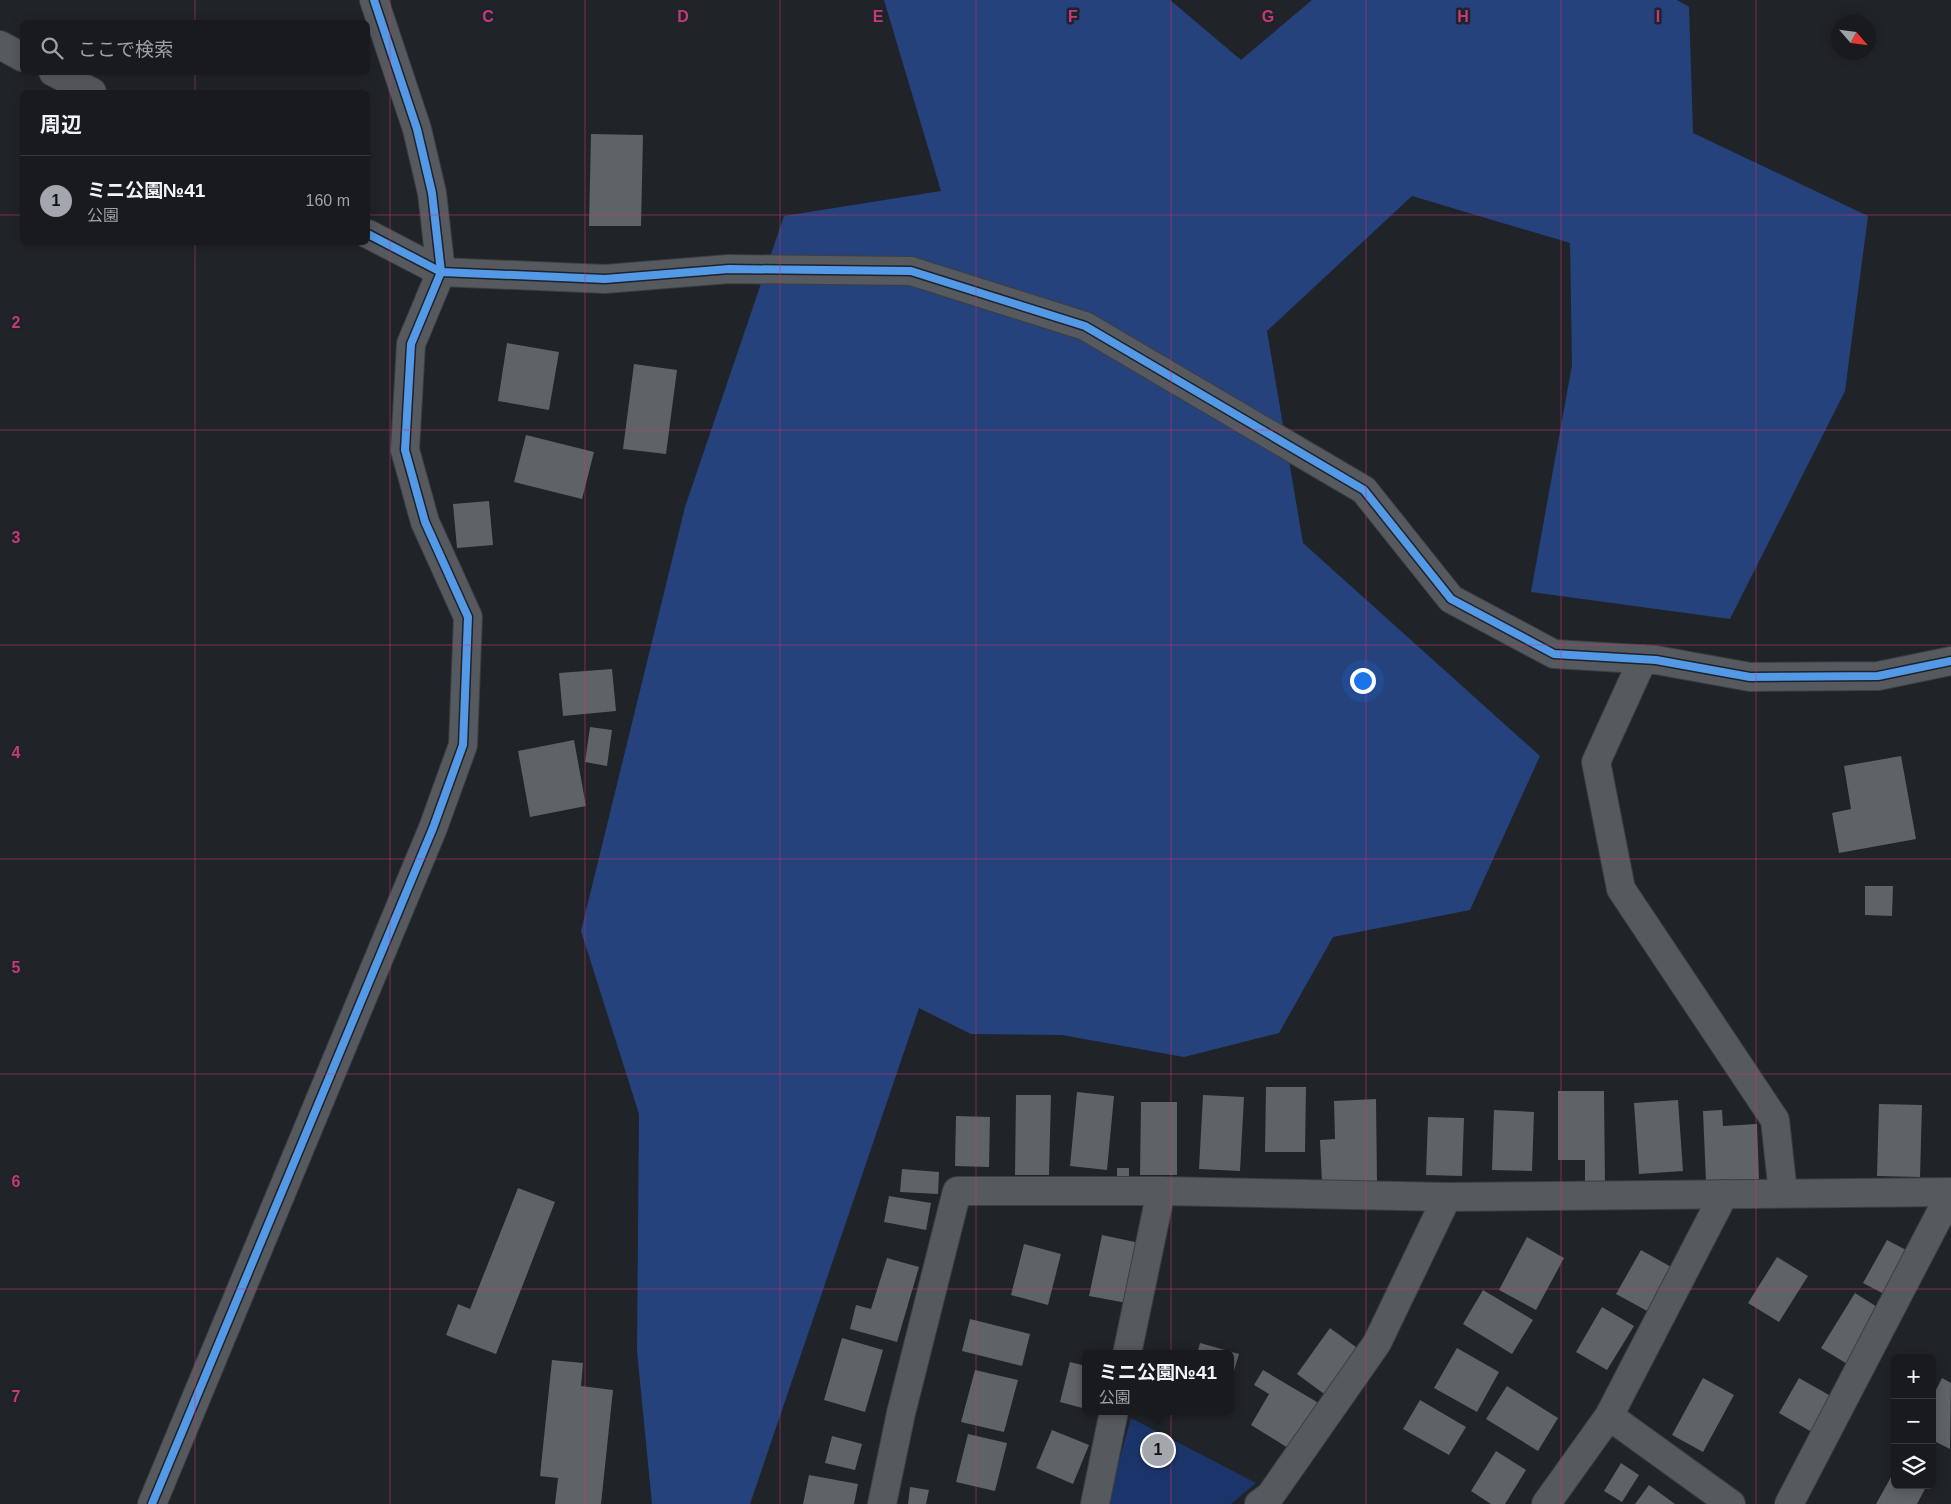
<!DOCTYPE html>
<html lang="ja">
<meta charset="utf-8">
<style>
body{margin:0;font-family:Arial,"Noto Sans JP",sans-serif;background:#212327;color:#f1f3f6}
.controls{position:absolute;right:15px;bottom:15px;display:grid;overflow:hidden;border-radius:8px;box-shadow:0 2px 12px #0003}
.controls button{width:45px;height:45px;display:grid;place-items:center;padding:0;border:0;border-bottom:1px solid #36383c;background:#181a1e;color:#f1f3f6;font:25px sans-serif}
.compass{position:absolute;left:1831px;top:15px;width:45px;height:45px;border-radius:50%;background:#181a1e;box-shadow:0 2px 12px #0003;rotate:118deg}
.you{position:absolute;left:1362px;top:680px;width:18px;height:18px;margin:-12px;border:4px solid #fff;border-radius:50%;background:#1a73e8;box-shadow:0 0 0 8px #1a73e833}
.badge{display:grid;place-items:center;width:32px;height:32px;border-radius:50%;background:#a3a6ad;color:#111;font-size:16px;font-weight:700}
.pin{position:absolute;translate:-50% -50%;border:2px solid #fff;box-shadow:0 1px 5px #0006}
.popup{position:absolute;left:1082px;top:1350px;width:152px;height:65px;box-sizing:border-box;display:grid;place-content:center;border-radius:8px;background:#181a1e;filter:drop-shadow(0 1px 4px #0005);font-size:16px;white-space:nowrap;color:#9fa1a4}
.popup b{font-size:19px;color:#f1f3f6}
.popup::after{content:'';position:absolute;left:50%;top:100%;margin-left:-10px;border:10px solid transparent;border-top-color:#181a1e}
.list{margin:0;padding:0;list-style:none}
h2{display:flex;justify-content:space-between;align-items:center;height:65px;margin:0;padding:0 20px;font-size:21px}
h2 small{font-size:16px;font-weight:400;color:#9fa1a4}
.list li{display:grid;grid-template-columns:32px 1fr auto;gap:15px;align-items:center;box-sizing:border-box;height:90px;padding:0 20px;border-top:1px solid #36383c}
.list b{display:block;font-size:19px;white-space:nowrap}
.list p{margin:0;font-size:16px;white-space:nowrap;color:#9fa1a4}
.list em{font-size:16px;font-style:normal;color:#9fa1a4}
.icon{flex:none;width:28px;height:28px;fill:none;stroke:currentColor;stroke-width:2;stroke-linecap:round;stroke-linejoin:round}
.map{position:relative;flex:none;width:1951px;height:1504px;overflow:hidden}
.search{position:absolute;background:#181a1e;box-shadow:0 2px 12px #0003;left:20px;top:20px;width:350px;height:55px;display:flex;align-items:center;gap:12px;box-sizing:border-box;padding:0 18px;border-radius:8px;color:#9fa1a4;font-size:19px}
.panel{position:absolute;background:#181a1e;box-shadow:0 2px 12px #0003;left:20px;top:90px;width:350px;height:155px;border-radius:8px}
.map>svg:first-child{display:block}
.green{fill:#1b356b}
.forest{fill:#25427d}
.building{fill:#5f6267}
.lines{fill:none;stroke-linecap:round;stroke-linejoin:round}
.minor-casing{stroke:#3b3e42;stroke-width:30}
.tertiary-casing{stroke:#3b3e42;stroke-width:30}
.minor{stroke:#56595e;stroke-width:28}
.tertiary{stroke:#56595e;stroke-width:28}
.cycleway-casing{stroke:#1d222c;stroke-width:11}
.cycleway{stroke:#5399e6;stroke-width:8}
.grid{fill:none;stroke:#c83872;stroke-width:1;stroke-opacity:0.55}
.grid-label{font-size:16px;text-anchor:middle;font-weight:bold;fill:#c83872;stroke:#1d222c;stroke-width:5;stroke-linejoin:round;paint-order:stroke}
</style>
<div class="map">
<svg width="1951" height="1504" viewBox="0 0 1951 1504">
<rect width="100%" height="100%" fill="#202328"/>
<path class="green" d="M 1131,1418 L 1256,1483 L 1231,1504 L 1107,1504 Z"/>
<path class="forest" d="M 884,0 L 1170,0 L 1241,60 L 1312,0 L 1677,0 L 1689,7 L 1693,133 L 1868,216 L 1845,391 L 1730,619 L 1531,592 L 1572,365 L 1570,243 L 1412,196 L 1267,331 L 1303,543 L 1540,756 L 1470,910 L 1333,937 L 1279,1033 L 1184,1057 L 1062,1035 L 971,1034 L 919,1008 L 750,1504 L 652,1504 L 637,1351 L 639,1114 L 581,931 L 685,507 L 784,216 L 941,191 Z"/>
<path class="building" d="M 591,134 L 643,135 L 641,226 L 589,226 Z
M 507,343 L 559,352 L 549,410 L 498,401 Z
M 634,364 L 677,370 L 666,454 L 623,449 Z
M 526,435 L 594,452 L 582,499 L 514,482 Z
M 489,501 L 493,545 L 457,548 L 453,504 Z
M 612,669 L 616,711 L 563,716 L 559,673 Z
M 590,727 L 612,730 L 607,766 L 585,762 Z
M 574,740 L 586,806 L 530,817 L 518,751 Z
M 1901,756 L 1916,839 L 1839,853 L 1832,813 L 1851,809 L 1844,766 Z
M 1865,886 L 1893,886 L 1892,916 L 1865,915 Z
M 1266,1087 L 1306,1087 L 1305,1152 L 1265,1152 Z
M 1558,1091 L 1604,1091 L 1605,1188 L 1585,1188 L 1585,1160 L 1558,1160 Z
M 1077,1092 L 1114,1096 L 1107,1170 L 1070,1166 Z
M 1016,1095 L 1051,1095 L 1049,1175 L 1015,1175 Z
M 1203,1095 L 1244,1097 L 1240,1171 L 1199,1169 Z
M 1376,1099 L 1377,1181 L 1322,1183 L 1320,1140 L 1335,1139 L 1334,1101 Z
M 1678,1100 L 1683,1171 L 1639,1174 L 1634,1103 Z
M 1141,1102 L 1177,1102 L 1177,1175 L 1140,1175 Z
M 1879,1104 L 1922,1105 L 1920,1177 L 1877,1176 Z
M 1494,1110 L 1534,1112 L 1532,1171 L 1492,1170 Z
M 1722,1110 L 1723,1126 L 1757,1124 L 1759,1180 L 1706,1182 L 1703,1111 Z
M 956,1116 L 990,1117 L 989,1167 L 955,1166 Z
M 1428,1117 L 1464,1118 L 1462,1176 L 1426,1175 Z
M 1117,1168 L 1129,1168 L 1129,1185 L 1117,1185 Z
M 902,1169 L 939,1172 L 938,1194 L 900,1192 Z
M 518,1188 L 555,1202 L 496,1354 L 446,1335 L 458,1304 L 470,1309 Z
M 889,1196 L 931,1203 L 926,1230 L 884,1222 Z
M 1102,1235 L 1140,1243 L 1127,1303 L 1089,1296 Z
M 1527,1237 L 1564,1258 L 1536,1310 L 1499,1290 Z
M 1887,1240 L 1908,1251 L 1884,1294 L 1863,1283 Z
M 1024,1244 L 1061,1254 L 1048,1305 L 1011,1295 Z
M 1641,1250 L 1673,1268 L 1649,1312 L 1616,1294 Z
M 1777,1257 L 1808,1276 L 1779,1322 L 1748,1303 Z
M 887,1258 L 919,1267 L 897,1342 L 850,1329 L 856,1305 L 871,1309 Z
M 1483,1290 L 1533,1320 L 1512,1354 L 1463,1324 Z
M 1855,1293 L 1882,1310 L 1849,1365 L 1821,1348 Z
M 1602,1307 L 1634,1326 L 1607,1370 L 1576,1352 Z
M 970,1319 L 1030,1334 L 1022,1366 L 962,1351 Z
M 1330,1328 L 1360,1350 L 1327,1396 L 1297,1374 Z
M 842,1338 L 883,1350 L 865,1412 L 824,1400 Z
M 1200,1343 L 1239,1354 L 1231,1381 L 1230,1354 L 1197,1354 Z
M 1457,1348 L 1499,1372 L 1477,1412 L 1434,1388 Z
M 552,1360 L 583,1363 L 581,1386 L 613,1390 L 601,1504 L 555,1504 L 558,1478 L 540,1476 Z
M 1070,1362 L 1086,1366 L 1086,1409 L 1060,1402 Z
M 975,1370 L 1018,1380 L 1004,1432 L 961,1422 Z
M 1263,1370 L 1322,1405 L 1293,1451 L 1251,1425 L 1269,1394 L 1254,1385 Z
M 1703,1378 L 1734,1395 L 1703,1452 L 1672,1435 Z
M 1799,1378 L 1836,1399 L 1817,1435 L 1779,1413 Z
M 1942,1378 L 1951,1383 L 1950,1449 L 1932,1440 L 1932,1398 Z
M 1507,1386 L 1558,1418 L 1538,1451 L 1486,1419 Z
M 1420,1400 L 1466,1427 L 1449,1455 L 1403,1429 Z
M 1052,1430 L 1089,1445 L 1073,1484 L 1036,1468 Z
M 968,1434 L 1007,1443 L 995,1491 L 956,1482 Z
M 832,1436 L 862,1444 L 855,1470 L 825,1463 Z
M 1496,1451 L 1526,1470 L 1505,1504 L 1491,1504 L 1471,1491 Z
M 1621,1463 L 1639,1475 L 1622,1502 L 1604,1491 Z
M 1895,1470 L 1895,1485 L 1927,1485 L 1917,1504 L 1876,1504 Z
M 809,1475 L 858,1484 L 854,1504 L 803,1504 Z
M 1649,1485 L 1675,1504 L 1635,1504 Z
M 910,1487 L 929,1490 L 926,1504 L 908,1504 Z"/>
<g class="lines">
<g class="minor-casing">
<path id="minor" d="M 0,45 L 22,57
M 53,72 L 92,92
M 368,234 L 441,272 L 605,279 L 729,269 L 911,271 L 1085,326 L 1364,490 L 1451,599 L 1554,654 L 1656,660 L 1750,677 L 1878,676 L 1951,661
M 1643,659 L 1596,762 L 1621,889 L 1775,1120 L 1783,1193
M 1127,1354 L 1161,1191
M 1609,1416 L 1731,1504
M 152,1504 L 433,828 L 463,745 L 468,617 L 425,522 L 405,450 L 411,344 L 441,272 L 432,193 L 417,129 L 374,0
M 1095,1504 L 1114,1411
M 1259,1504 L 1270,1496 L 1377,1343 L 1447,1197
M 1546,1504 L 1609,1416 L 1724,1194
M 1789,1504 L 1951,1193"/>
</g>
<g class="tertiary-casing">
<path id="tertiary" d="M 882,1504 L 901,1413 L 957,1191 L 1161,1191 L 1447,1197 L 1951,1192"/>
</g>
<use href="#minor" class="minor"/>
<use href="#tertiary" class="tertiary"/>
<g class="cycleway-casing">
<path id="cycleway" d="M 368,234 L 441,272 L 605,279 L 729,269 L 911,271 L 1085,326 L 1364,490 L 1451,599 L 1554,654 L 1656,660 L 1750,677 L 1878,676 L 1951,661
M 152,1504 L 433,828 L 463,745 L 468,617 L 425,522 L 405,450 L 411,344 L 441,272 L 432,193 L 417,129 L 374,0"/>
</g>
<use href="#cycleway" class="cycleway"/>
</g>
<path class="grid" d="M 195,0 L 195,22M 390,0 L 390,1504M 585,0 L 585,1504M 780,0 L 780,1504M 976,0 L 976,1504M 1171,0 L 1171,1504M 1366,0 L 1366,1504M 1561,0 L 1561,1504M 1756,0 L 1756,1504M 195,72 L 195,92M 0,215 L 22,215M 368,215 L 1951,215M 195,242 L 195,1504M 0,430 L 1951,430M 0,645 L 1951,645M 0,859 L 1951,859M 0,1074 L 1951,1074M 0,1289 L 1951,1289"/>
<g class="grid-label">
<text x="488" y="22">C</text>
<text x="683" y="22">D</text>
<text x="878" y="22">E</text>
<text x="1073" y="22">F</text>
<text x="1268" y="22">G</text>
<text x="1463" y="22">H</text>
<text x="1658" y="22">I</text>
<text x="16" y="328">2</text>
<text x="16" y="543">3</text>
<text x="16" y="758">4</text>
<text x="16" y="973">5</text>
<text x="16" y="1187">6</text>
<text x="16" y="1402">7</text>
</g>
</svg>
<div class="controls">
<button>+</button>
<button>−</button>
<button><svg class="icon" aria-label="layers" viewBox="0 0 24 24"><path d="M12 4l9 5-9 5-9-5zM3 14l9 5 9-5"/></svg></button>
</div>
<svg class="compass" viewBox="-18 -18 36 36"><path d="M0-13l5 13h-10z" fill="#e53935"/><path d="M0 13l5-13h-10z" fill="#9fa1a4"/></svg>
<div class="you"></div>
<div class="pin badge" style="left:1158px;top:1450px">1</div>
<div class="popup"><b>ミニ公園№41</b>公園</div>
<div class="search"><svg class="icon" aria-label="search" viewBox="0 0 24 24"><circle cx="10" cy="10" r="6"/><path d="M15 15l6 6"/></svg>ここで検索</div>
<section class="panel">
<h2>周辺<small></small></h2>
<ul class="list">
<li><span class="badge">1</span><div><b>ミニ公園№41</b><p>公園</p></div><em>160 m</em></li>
</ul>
</section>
</div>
